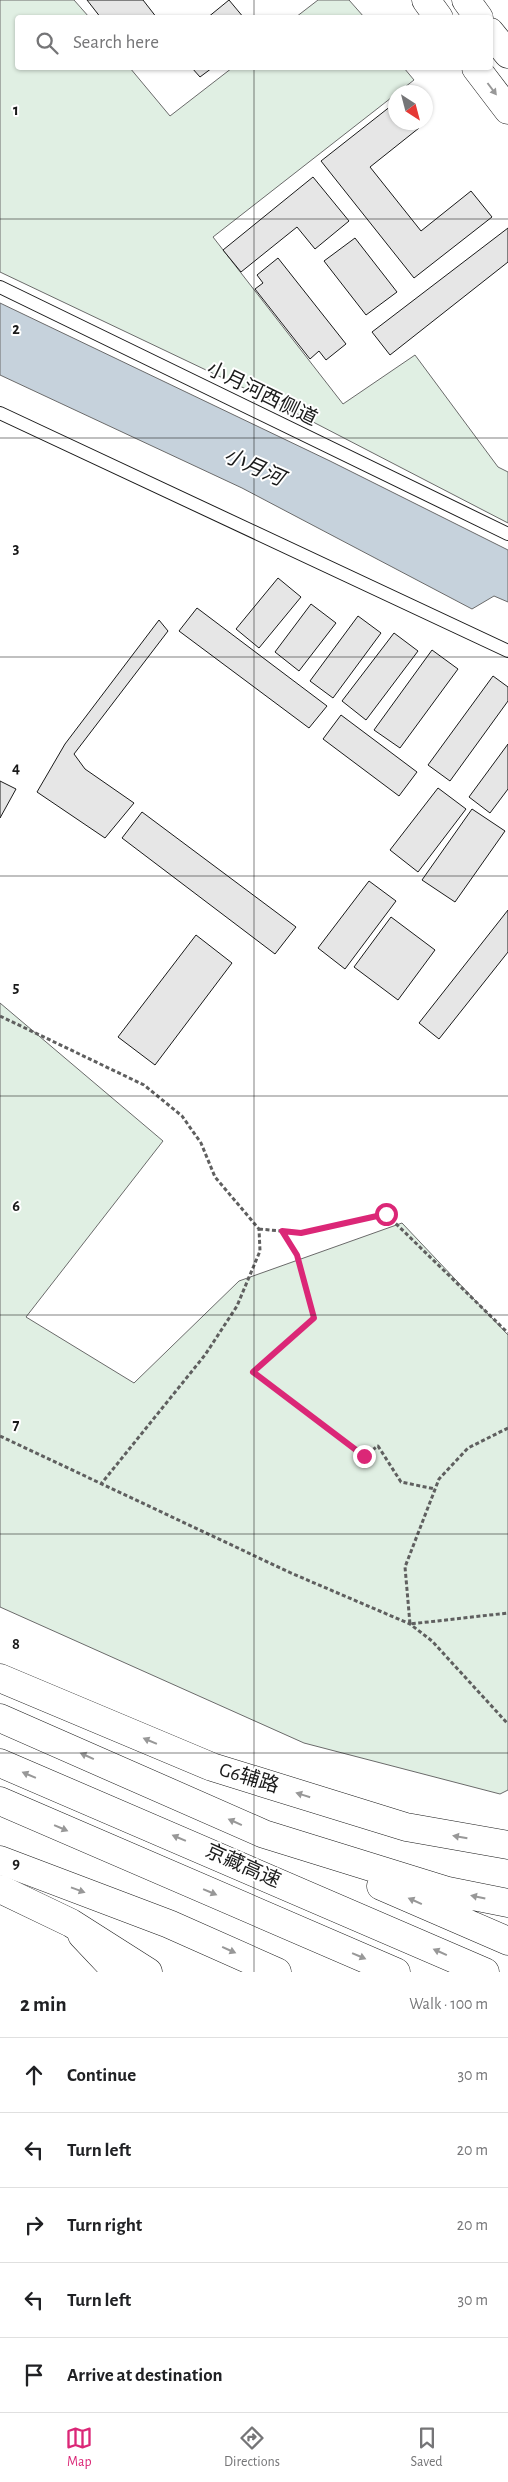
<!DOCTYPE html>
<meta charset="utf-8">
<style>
body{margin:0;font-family:"Alegreya Sans","Noto Sans SC",sans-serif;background:#f2f2f2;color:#202124}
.compass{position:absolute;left:388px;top:85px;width:45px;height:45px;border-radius:50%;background:#fff;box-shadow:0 1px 4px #0004;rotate:144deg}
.stop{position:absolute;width:15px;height:15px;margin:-11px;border:4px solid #db2777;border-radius:50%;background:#fff}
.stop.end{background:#db2777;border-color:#fff;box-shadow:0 1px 5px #0008}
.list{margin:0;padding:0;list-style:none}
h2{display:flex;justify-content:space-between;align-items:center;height:65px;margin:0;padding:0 20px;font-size:21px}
h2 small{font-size:16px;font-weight:400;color:#757577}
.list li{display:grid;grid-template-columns:32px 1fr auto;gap:15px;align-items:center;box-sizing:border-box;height:75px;padding:0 20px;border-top:1px solid #e0e0e0}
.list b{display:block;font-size:19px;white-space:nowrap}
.list em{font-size:16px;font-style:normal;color:#757577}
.icon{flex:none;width:28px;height:28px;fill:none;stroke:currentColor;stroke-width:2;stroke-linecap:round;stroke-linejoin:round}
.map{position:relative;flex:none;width:508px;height:1972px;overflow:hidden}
.search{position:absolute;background:#fff;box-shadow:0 1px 4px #0004;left:15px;right:15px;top:15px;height:55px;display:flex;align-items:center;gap:12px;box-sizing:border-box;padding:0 18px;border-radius:5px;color:#757577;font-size:19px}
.sheet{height:440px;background:#fff}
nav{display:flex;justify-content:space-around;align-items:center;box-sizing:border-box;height:70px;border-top:1px solid #e0e0e0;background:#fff;font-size:14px;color:#757577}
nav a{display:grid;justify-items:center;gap:2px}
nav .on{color:#db2777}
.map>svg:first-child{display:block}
.green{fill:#e0efe3;stroke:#6a6a6a}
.water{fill:#c6d2dc;stroke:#6a6a6a}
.building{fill:#e6e6e6;stroke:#1a1a1a}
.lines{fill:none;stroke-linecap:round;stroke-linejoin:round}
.service-casing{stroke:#1a1a1a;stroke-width:14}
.tertiary-casing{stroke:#1a1a1a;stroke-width:29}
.primary-casing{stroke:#1a1a1a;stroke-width:29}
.motorway-casing{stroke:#1a1a1a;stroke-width:29}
.path{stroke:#5f5f5f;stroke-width:3;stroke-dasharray:4 2.5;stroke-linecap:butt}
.service{stroke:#fff;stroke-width:12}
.tertiary{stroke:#fff;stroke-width:28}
.primary{stroke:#fff;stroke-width:28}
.motorway{stroke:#fff;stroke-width:28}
.oneway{fill:#989898}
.route{stroke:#db2777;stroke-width:6}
.grid{fill:none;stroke:#1a1a1a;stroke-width:1;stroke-opacity:0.55}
.labels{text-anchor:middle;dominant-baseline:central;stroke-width:4;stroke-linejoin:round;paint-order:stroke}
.street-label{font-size:20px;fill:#1a1a1a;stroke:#fff}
.water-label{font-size:21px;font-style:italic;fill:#1a1a1a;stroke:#fff}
.grid-label{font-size:16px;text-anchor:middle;font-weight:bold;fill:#1a1a1a;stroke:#fff;stroke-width:4;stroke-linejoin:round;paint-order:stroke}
</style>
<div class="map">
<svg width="508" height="1972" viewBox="0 0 508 1972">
<rect width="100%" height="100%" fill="#fff"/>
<path class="green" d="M 0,0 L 74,0 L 89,17 L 18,18 L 18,68 L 130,68 L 170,116 L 232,68 L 404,68 L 414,80 L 213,237 L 343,404 L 415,355 L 498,467 L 508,472 L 508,523 L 288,409 L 0,272 Z
M 318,0 L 349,0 L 364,17 L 296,17 Z
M 0,1003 L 163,1141 L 26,1317 L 134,1383 L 239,1281 L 402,1223 L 508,1335 L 508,1790 L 500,1794 L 304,1743 L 0,1607 Z"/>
<path class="water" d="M 0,303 L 330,461 L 508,550 L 508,602 L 494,596 L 472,609 L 242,488 L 0,375 Z"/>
<path class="building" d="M 87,0 L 143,0 L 157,18 L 101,18 Z
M 229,0 L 244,18 L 207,18 Z
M 192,68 L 212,68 L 200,77 Z
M 396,102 L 396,122 L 414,122 L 419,128 L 370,167 L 421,231 L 471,191 L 492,217 L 414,278 L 321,161 Z
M 313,177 L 349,221 L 315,249 L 297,227 L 241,272 L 223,250 Z
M 508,228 L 508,262 L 390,355 L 372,332 Z
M 355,238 L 397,292 L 366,315 L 324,261 Z
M 278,258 L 346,344 L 326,360 L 319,351 L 310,359 L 255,289 L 263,283 L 257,275 Z
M 278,578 L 301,597 L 259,648 L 236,629 Z
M 311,604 L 336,623 L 299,671 L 275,652 Z
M 197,608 L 327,706 L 309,728 L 179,631 Z
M 358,616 L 381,633 L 333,698 L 310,681 Z
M 159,620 L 168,631 L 74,754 L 85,769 L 134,803 L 105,838 L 37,792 L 65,744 Z
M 394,633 L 418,651 L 366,720 L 342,701 Z
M 432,650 L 458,669 L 400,748 L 374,730 Z
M 493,676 L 508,687 L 508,701 L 450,781 L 428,765 Z
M 341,715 L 417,772 L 399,796 L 323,739 Z
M 508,744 L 508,789 L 490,813 L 469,797 Z
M 0,781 L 16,789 L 0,818 Z
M 438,788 L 466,809 L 418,872 L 390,850 Z
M 472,809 L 505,831 L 455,902 L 422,880 Z
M 142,812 L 296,927 L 275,954 L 122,838 Z
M 369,881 L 396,901 L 345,969 L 318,948 Z
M 508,910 L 508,952 L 439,1039 L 419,1023 Z
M 391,917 L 435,950 L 398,1000 L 354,967 Z
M 196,935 L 232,963 L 155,1065 L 118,1037 Z"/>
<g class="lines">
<g class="service-casing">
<path id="service" d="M 0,287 L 508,534
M 0,413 L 508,651"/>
</g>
<g class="tertiary-casing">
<path id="tertiary" d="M 82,1935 L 117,1972"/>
</g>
<g class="primary-casing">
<path id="primary" d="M 426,0 L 439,18
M 466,0 L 479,18
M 490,32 L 508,54
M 476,68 L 508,110
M 0,1678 L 212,1767 L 406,1827 L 508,1845
M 0,1889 L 71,1923 L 148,1972"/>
</g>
<g class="motorway-casing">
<path id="motorway" d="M 0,1718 L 264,1834 L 448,1891 L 508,1903
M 0,1763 L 485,1972
M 0,1801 L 396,1972
M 0,1860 L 169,1924 L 277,1972
M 381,1886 L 508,1941"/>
</g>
<path class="path" d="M 0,1016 L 144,1085 L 182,1116 L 201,1143 L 215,1177 L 259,1229 L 260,1251 L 237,1306 L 205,1355 L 101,1484
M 259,1229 L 301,1233 L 386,1214 L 508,1333
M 282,1231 L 297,1255 L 314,1319 L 253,1372 L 364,1456 L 378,1446 L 401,1482 L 435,1489
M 508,1428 L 468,1448 L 439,1479 L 405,1567 L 410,1624 L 508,1613
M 0,1436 L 291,1573 L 410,1624 L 432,1641 L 508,1724"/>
<use href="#service" class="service"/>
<use href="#tertiary" class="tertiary"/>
<use href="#primary" class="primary"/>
<use href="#motorway" class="motorway"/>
</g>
<defs><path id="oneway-solid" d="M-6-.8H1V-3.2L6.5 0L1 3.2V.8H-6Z" transform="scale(1.25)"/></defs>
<g class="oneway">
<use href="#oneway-solid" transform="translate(492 89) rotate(53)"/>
<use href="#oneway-solid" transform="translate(150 1741) rotate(-157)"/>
<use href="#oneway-solid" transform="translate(87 1756) rotate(-156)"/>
<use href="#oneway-solid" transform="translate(29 1775) rotate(-157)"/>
<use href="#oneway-solid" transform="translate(303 1795) rotate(-163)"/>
<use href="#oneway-solid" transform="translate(235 1822) rotate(-156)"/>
<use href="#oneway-solid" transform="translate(61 1828) rotate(23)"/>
<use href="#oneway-solid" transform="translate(460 1837) rotate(-170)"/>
<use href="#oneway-solid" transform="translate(179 1838) rotate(-157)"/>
<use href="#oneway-solid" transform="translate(78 1890) rotate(20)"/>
<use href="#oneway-solid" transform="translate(210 1892) rotate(23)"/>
<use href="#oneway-solid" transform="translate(478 1897) rotate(-168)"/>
<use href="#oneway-solid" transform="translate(415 1901) rotate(-156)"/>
<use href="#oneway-solid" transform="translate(229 1950) rotate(24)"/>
<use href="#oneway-solid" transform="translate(440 1952) rotate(-156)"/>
<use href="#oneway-solid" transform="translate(359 1956) rotate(23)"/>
</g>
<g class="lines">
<path class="route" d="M 364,1456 L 253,1372 L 314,1318 L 297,1255 L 282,1231 L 301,1233 L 386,1214"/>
</g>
<path class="grid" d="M 254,0 L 254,18M 254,68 L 254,1972M 0,219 L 508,219M 0,438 L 508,438M 0,657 L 508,657M 0,876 L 508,876M 0,1096 L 508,1096M 0,1315 L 508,1315M 0,1534 L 508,1534M 0,1753 L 508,1753"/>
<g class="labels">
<g class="street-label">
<text transform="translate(262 394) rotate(26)">小月河西侧道</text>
<text transform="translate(249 1778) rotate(17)">G6辅路</text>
<text transform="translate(243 1866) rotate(24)">京藏高速</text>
</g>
<g class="water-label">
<text transform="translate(254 467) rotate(24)">小月河</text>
</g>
</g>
<g class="grid-label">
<text x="16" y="115">1</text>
<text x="16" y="334">2</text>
<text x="16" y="553">3</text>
<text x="16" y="773">4</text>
<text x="16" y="992">5</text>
<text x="16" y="1211">6</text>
<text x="16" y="1430">7</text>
<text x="16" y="1649">8</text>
<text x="16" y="1868">9</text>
</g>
</svg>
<svg class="compass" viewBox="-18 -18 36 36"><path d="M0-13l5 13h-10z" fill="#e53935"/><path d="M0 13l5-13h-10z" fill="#757577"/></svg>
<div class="stop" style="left:386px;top:1214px"></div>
<div class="stop end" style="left:364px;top:1456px"></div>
<div class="search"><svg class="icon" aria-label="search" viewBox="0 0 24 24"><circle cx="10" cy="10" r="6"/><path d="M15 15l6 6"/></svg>Search here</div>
</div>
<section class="sheet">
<h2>2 min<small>Walk · 100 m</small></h2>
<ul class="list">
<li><svg class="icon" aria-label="ahead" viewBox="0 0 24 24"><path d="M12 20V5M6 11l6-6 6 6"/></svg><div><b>Continue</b></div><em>30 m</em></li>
<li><svg class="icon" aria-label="left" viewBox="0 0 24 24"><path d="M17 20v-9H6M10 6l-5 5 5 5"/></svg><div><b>Turn left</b></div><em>20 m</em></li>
<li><svg class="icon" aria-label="right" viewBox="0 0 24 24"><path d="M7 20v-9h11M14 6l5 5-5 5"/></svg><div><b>Turn right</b></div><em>20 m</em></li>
<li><svg class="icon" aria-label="left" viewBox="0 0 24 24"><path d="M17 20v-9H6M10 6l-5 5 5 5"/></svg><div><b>Turn left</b></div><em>30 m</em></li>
<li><svg class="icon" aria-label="arrive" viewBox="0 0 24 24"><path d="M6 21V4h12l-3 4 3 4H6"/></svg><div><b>Arrive at destination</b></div></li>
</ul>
</section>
<nav>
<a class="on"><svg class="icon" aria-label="map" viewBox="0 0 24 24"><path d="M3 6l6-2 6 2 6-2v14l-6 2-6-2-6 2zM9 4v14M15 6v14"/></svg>Map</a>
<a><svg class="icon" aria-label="directions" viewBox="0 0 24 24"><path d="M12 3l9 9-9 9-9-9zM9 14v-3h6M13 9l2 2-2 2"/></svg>Directions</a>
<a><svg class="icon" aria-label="saved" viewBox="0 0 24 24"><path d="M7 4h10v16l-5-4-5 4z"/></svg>Saved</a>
</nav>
